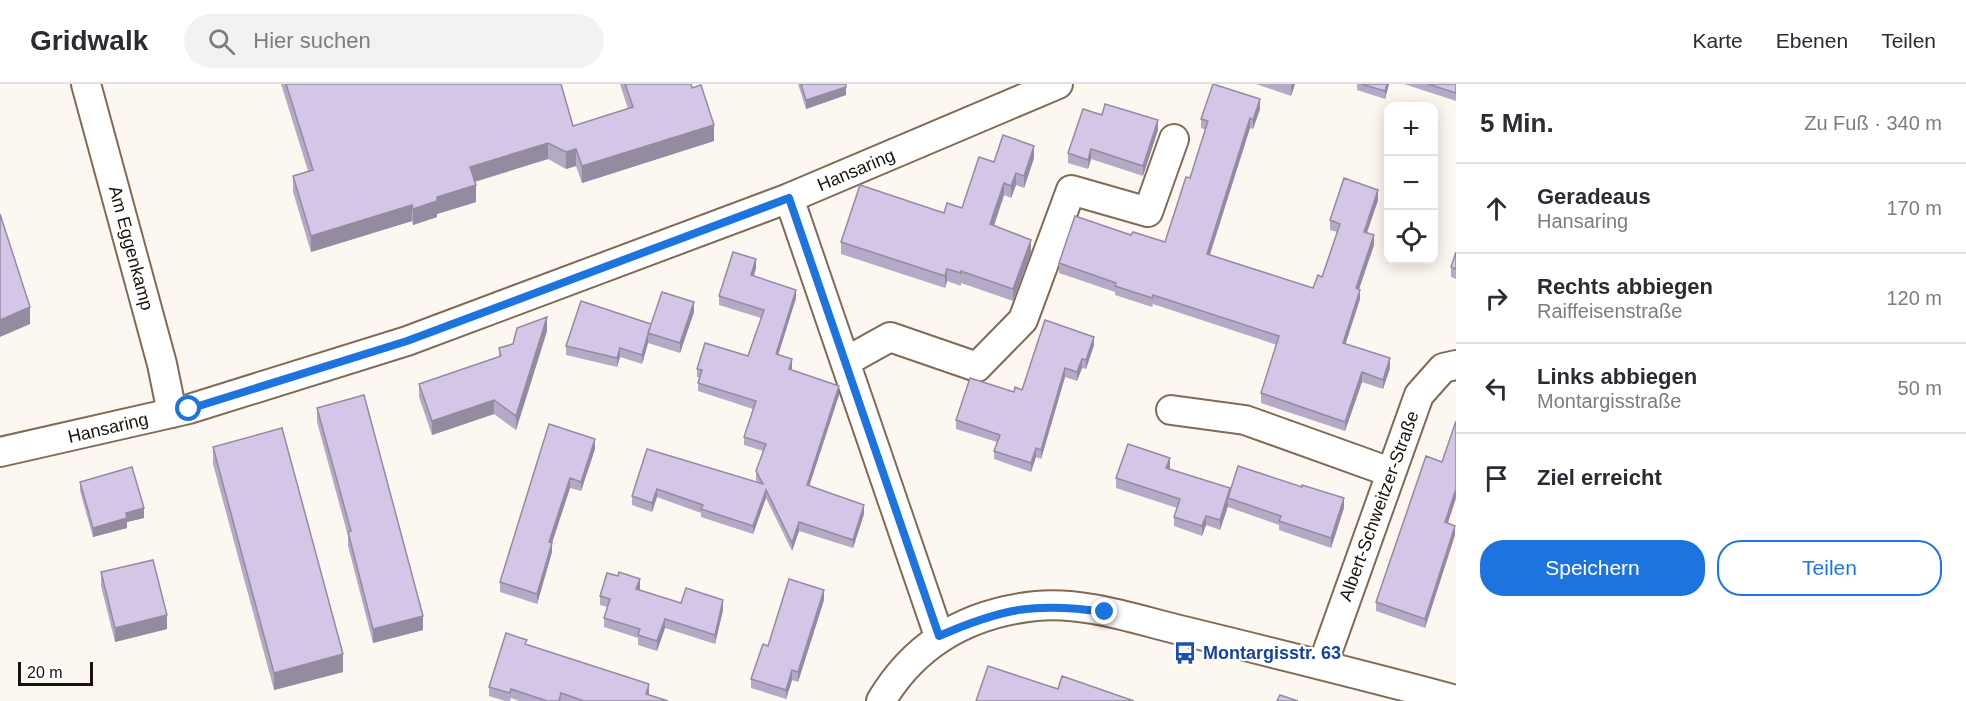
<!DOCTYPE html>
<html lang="de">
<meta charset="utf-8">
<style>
body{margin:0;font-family:Arial,sans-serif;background:#f2f2f3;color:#2b2b33}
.controls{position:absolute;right:18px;top:18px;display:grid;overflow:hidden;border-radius:12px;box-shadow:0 3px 15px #0003}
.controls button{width:54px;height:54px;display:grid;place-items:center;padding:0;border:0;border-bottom:2px solid #e1e1e2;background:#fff;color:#2b2b33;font:30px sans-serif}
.scale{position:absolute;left:18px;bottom:15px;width:75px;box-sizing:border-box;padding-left:6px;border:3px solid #1b1209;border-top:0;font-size:16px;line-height:21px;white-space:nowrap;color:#1b1209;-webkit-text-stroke:4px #fff;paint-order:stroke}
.stop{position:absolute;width:18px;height:18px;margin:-14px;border:4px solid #1d74de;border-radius:50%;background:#fff}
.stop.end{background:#1d74de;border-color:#fff;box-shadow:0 2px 6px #0008}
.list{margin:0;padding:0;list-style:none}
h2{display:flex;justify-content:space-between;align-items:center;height:78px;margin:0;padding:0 24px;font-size:26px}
h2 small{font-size:20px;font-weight:400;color:#7c7c81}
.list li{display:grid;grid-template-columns:39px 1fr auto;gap:18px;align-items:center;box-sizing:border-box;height:90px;padding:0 24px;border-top:2px solid #e1e1e2}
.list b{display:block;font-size:22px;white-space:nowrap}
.list p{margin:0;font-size:20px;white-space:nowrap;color:#7c7c81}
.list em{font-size:20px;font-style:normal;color:#7c7c81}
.actions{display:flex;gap:12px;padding:18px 24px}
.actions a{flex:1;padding:14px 0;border:2px solid #1d74de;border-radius:24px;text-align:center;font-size:21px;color:#1d74de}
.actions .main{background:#1d74de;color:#fff}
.icon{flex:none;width:33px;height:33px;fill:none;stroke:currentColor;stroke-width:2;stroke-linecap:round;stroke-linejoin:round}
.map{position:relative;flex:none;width:1456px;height:617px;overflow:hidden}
header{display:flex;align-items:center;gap:36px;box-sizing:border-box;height:84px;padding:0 30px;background:#fff;border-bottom:2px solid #e1e1e2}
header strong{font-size:28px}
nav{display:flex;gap:33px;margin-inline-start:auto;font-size:21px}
.search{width:420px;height:54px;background:#f2f2f3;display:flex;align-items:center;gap:15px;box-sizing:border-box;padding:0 21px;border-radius:33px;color:#7c7c81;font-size:22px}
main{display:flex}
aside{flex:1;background:#fff}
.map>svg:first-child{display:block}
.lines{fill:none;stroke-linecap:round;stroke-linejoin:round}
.street-casing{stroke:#826a53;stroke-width:32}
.street{stroke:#fff;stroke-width:28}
.wall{fill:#b5aac6}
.shaded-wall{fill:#948ba1}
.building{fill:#d3c6e6;stroke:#948ba1;stroke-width:1.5}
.route{stroke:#1d74de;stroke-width:8}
.labels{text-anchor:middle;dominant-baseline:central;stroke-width:4.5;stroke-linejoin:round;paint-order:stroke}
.street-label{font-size:18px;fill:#1b1209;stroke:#fff}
.transit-label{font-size:18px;font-weight:bold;fill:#164399;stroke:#fff;text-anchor:start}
</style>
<header>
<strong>Gridwalk</strong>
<div class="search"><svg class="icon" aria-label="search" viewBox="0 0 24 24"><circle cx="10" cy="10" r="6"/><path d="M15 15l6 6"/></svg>Hier suchen</div>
<nav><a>Karte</a><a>Ebenen</a><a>Teilen</a></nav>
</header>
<main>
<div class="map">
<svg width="1456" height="617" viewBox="0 0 1456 617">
<rect width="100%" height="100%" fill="#fdf7f2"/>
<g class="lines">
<g class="street-casing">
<path id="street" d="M 86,0 L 162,280 L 172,329
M 789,114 L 939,552
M 845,278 L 890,253 L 977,283 L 1023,236 L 1071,106 L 1148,128 L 1174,55
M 1171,326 L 1245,336 L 1390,388
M 0,368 L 189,325 L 407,257 L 789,114 L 1058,0
M 1323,580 L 1419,311 L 1443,284 L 1456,281
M 881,617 C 916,558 969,529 1036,522 C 1086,517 1140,537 1188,548 C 1278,570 1367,592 1456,616"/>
</g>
<use href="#street" class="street"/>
</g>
<path class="wall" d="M 281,0 L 561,0 L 573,42 L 628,25 L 620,0 L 691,0 L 714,57 L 582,99 L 576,82 L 566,85 L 548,75 L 475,98 L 476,118 L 437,130 L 437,133 L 413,141 L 412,137 L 311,168 L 293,108 L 293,92 L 308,87 Z
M 798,0 L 846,0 L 846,11 L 806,25 Z
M 1256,0 L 1295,0 L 1291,12 Z
M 1357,0 L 1389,0 L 1385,15 L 1357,6 Z
M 1404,0 L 1456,0 L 1456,17 Z
M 1260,25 L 1253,45 L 1250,44 L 1210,171 L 1313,204 L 1322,193 L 1337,148 L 1330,146 L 1330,136 L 1378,116 L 1367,149 L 1374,161 L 1359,205 L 1360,215 L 1345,260 L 1390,284 L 1383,305 L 1362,298 L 1345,347 L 1261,319 L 1261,309 L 1277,261 L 1153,220 L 1152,223 L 1115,211 L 1115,208 L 1059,189 L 1059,179 L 1131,151 L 1165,158 L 1190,94 L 1206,46 L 1201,44 L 1201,35 Z
M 1102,31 L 1158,46 L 1143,92 L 1091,75 L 1088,85 L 1068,79 L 1068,69 Z
M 1034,74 L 1024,104 L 1016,101 L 1011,114 L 1004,111 L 994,142 L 1031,168 L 1013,217 L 961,199 L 961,202 L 947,197 L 945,204 L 841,170 L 841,158 L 962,124 L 994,78 Z
M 1456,168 L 1456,195 L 1451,193 L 1451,183 Z
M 756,184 L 754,192 L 796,214 L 778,271 L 792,284 L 792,286 L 839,311 L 809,402 L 864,430 L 853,464 L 799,447 L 792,467 L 766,414 L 753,450 L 701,433 L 701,429 L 657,413 L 652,428 L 632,421 L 632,412 L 647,365 L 758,399 L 756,396 L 756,387 L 763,367 L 744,361 L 744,353 L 753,325 L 698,307 L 698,299 L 700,294 L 697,293 L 697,285 L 748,272 L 761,234 L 719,221 L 719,212 Z
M 694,228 L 680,269 L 648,259 L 642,280 L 620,273 L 617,283 L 566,271 L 566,262 Z
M 547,247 L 516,346 L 494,330 L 432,351 L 419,313 L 419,300 L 499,273 L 499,264 Z
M 1094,261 L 1086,285 L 1082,284 L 1077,297 L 1065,293 L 1041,375 L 1036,373 L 1031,388 L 994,375 L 994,367 L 997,358 L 956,345 L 956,336 L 1022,306 Z
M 317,324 L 423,546 L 373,559 L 348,462 L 348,452 L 317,338 Z
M 1456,337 L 1456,414 L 1447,440 L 1455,451 L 1425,544 L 1376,527 L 1376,518 L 1442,378 Z
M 549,340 L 595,365 L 581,407 L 570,404 L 552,459 L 552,468 L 537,520 L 500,508 L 500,498 Z
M 213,363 L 343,588 L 274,606 L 213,380 Z
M 1170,383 L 1169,385 L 1230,404 L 1344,424 L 1331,464 L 1279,446 L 1279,441 L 1228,423 L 1228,422 L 1220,446 L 1206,441 L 1202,452 L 1174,442 L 1174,433 L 1177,424 L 1116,404 L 1116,394 Z
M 80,398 L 144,434 L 127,438 L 127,444 L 93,453 L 80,407 Z
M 101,488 L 167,545 L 115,558 L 101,502 Z
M 640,504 L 639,506 L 681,519 L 723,526 L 715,560 L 665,544 L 657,567 L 638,561 L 638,554 L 604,543 L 604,534 L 607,523 L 600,521 L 600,512 Z
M 824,516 L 798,598 L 792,596 L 786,615 L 751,604 L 751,595 L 768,562 Z
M 527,560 L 649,609 L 648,611 L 668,617 L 519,617 L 511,614 L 510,617 L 505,617 L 489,612 L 489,603 Z"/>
<path class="shaded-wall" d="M 1292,0 L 1295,0 L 1291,12 L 1291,2 Z
M 1387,0 L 1389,0 L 1385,15 L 1385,7 Z
M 846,3 L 846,11 L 806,25 L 806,16 Z
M 1260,15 L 1260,25 L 1253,45 L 1253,36 Z
M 1250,34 L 1250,44 L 1207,179 L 1207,170 Z
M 1158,36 L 1158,46 L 1143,92 L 1143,82 Z
M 714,41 L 714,57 L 582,99 L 582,82 Z
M 548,59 L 548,75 L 470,99 L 470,83 Z
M 1034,62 L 1034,74 L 1024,104 L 1024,92 Z
M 576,65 L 576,82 L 566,85 L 566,68 Z
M 1091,65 L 1091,75 L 1088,85 L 1088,76 Z
M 1016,89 L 1016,101 L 1011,114 L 1011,102 Z
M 1004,99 L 1004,111 L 990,153 L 990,140 Z
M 476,101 L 476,118 L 437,130 L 437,133 L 413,141 L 413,125 L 437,113 Z
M 1378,106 L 1378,116 L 1364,157 L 1364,148 Z
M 412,121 L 412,137 L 311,168 L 311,152 Z
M 1374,151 L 1374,161 L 1356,214 L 1356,204 Z
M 1031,156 L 1031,168 L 1013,217 L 1013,205 Z
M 756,175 L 756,184 L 751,200 L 751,191 Z
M 947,185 L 947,197 L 945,204 L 945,192 Z
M 796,206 L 796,214 L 776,278 L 776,270 Z
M 1360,206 L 1360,215 L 1343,268 L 1343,259 Z
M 694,218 L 694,228 L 680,269 L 680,259 Z
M 30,223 L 30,240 L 0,253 L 0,236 Z
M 547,233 L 547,247 L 516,346 L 516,332 Z
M 648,249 L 648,259 L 642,280 L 642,271 Z
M 1094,253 L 1094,261 L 1086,285 L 1086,276 Z
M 620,264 L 620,273 L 617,283 L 617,274 Z
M 1390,274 L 1390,284 L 1383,305 L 1383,296 Z
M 792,275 L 792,284 L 789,294 L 789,285 Z
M 1082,275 L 1082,284 L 1077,297 L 1077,288 Z
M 1065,284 L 1065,293 L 1041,375 L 1041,366 Z
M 1362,288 L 1362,298 L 1345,347 L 1345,338 Z
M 839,302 L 839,311 L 807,409 L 807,401 Z
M 494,316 L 494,330 L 432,351 L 432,337 Z
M 595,355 L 595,365 L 581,407 L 581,398 Z
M 1036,364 L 1036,373 L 1031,388 L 1031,379 Z
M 1170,374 L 1170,383 L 1166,393 L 1166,384 Z
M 570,394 L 570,404 L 552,459 L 552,468 L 537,520 L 537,510 L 549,458 Z
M 1230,404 L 1228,414 L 1228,422 L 1220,446 L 1220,436 Z
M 657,405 L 657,413 L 652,428 L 652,419 Z
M 1456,405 L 1456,414 L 1445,448 L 1445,438 Z
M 766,406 L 766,414 L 753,450 L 753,442 Z
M 1344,414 L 1344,424 L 1331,464 L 1331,454 Z
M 864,421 L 864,430 L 853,464 L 853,456 Z
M 144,424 L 144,434 L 127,438 L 127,444 L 93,453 L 93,444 L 126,429 Z
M 1206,432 L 1206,441 L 1202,452 L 1202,442 Z
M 799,438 L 799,447 L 792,467 L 792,459 Z
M 1455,442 L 1455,451 L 1425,544 L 1425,535 Z
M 640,495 L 640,504 L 636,514 L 636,505 Z
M 824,506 L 824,516 L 798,598 L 798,588 Z
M 723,516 L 723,526 L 715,560 L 715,551 Z
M 167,531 L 167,545 L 115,558 L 115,544 Z
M 423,532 L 423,546 L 373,559 L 373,545 Z
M 665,535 L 665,544 L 657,567 L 657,557 Z
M 343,570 L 343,588 L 274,606 L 274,589 Z
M 792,586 L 792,596 L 786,615 L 786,606 Z
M 649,600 L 649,609 L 646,617 L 646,610 Z"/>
<path class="building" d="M 286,0 L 561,0 L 573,42 L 633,23 L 625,0 L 691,0 L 692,4 L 701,1 L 714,41 L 582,82 L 576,65 L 566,68 L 548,59 L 470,83 L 476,101 L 437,113 L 437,117 L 413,125 L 412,121 L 311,152 L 293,92 L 313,86 Z
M 801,0 L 846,0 L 846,3 L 806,16 Z
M 1213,0 L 1260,15 L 1253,36 L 1250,34 L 1207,170 L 1313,204 L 1318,191 L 1322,193 L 1340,140 L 1330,136 L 1344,94 L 1378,106 L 1364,148 L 1374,151 L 1356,204 L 1360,206 L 1343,259 L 1390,274 L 1383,296 L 1362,288 L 1345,338 L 1261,309 L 1279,252 L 1153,211 L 1152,214 L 1115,202 L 1116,199 L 1059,179 L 1075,132 L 1131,151 L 1133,148 L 1165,158 L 1186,93 L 1190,94 L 1208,37 L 1201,35 Z
M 1361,0 L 1387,0 L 1385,7 Z
M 1428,0 L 1456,0 L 1456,9 Z
M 1105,20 L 1158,36 L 1143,82 L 1091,65 L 1088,76 L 1068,69 L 1083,25 L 1102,31 Z
M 1003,51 L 1034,62 L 1024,92 L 1016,89 L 1011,102 L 1004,99 L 990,140 L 1031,156 L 1013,205 L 961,187 L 961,189 L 947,185 L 945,192 L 841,158 L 860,101 L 944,129 L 947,119 L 962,124 L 979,73 L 994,78 Z
M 0,130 L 30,223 L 0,236 Z
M 733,168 L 756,175 L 751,191 L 796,206 L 776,270 L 792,275 L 789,285 L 839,302 L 807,401 L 864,421 L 853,456 L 799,438 L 792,459 L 766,406 L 753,442 L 701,425 L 703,421 L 657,405 L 652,419 L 632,412 L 647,365 L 763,400 L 756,387 L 766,360 L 744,353 L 756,317 L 698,299 L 702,286 L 697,285 L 705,259 L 748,272 L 764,226 L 719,212 Z
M 1456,168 L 1456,185 L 1451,183 Z
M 662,208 L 694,218 L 680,259 L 648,249 Z
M 581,217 L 651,240 L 642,271 L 620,264 L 617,274 L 566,262 Z
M 547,233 L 516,332 L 494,316 L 432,337 L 419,300 L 501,272 L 499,264 L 513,260 L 517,244 Z
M 1045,236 L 1094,253 L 1086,276 L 1082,275 L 1077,288 L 1065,284 L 1041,366 L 1036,364 L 1031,379 L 994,367 L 1000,351 L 956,336 L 970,294 L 1014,308 L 1015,303 L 1022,306 Z
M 364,311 L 423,532 L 373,545 L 348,448 L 351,447 L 317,324 Z
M 1456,337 L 1456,405 L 1445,438 L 1455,442 L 1425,535 L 1376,518 L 1426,372 L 1442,378 Z
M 549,340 L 595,355 L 581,398 L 570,394 L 549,458 L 552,459 L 537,510 L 500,498 Z
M 282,344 L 343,570 L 274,589 L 213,363 Z
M 1128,360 L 1170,374 L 1166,384 L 1230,404 L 1220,436 L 1206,432 L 1202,442 L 1174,433 L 1180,415 L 1116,394 Z
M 1238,382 L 1302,403 L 1302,401 L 1344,414 L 1331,454 L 1279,437 L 1281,432 L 1228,414 Z
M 132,383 L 144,424 L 126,429 L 127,434 L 93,444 L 80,398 Z
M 153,476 L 167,531 L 115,544 L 101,488 Z
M 619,488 L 640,495 L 636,505 L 681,519 L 686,504 L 723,516 L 715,551 L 665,535 L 657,557 L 638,551 L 640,545 L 604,534 L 610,515 L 600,512 L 607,489 L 618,492 Z
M 789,495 L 824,506 L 798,588 L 792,586 L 786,606 L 751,595 L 763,560 L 768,562 Z
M 506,549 L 527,556 L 525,560 L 649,600 L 646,610 L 668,617 L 584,617 L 561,609 L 559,617 L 547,617 L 511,605 L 510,609 L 489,603 Z
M 988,582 L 1058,605 L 1062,592 L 1134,617 L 976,617 Z
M 1280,611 L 1298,617 L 1277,617 Z"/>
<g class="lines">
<path class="route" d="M 189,325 L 407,257 L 789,114 L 939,552 C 1003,524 1036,518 1105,528"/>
</g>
<defs>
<g id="bus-bare" transform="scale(1.8)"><path d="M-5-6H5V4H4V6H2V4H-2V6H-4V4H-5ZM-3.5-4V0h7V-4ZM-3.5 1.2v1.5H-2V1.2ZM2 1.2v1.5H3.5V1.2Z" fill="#1a4fb4" stroke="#fff" stroke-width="2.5" paint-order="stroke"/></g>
</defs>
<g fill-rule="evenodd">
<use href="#bus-bare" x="1185" y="569"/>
</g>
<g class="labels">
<g class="street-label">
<text transform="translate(856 86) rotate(-23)">Hansaring</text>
<text transform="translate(131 164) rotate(75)">Am Eggenkamp</text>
<text transform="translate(108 344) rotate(-13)">Hansaring</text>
<text transform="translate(1379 422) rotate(-70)">Albert-Schweitzer-Straße</text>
</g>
<g class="transit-label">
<text x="1203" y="569">Montargisstr. 63</text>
</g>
</g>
</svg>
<div class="controls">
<button>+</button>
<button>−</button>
<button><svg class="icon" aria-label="locate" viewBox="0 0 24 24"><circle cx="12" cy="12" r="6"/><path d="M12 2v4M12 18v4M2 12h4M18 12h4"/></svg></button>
</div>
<div class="scale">20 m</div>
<div class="stop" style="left:189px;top:325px"></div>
<div class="stop end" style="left:1105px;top:528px"></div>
</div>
<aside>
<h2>5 Min.<small>Zu Fuß · 340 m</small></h2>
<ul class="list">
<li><svg class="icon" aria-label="ahead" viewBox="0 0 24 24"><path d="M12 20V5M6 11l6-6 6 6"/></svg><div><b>Geradeaus</b><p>Hansaring</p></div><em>170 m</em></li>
<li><svg class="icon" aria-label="right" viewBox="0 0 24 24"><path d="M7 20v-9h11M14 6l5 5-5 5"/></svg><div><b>Rechts abbiegen</b><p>Raiffeisenstraße</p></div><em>120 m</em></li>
<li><svg class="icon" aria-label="left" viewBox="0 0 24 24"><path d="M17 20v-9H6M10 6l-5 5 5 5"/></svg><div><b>Links abbiegen</b><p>Montargisstraße</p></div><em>50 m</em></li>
<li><svg class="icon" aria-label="arrive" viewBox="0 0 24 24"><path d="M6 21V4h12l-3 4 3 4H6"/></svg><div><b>Ziel erreicht</b></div></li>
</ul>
<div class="actions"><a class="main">Speichern</a><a>Teilen</a></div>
</aside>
</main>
